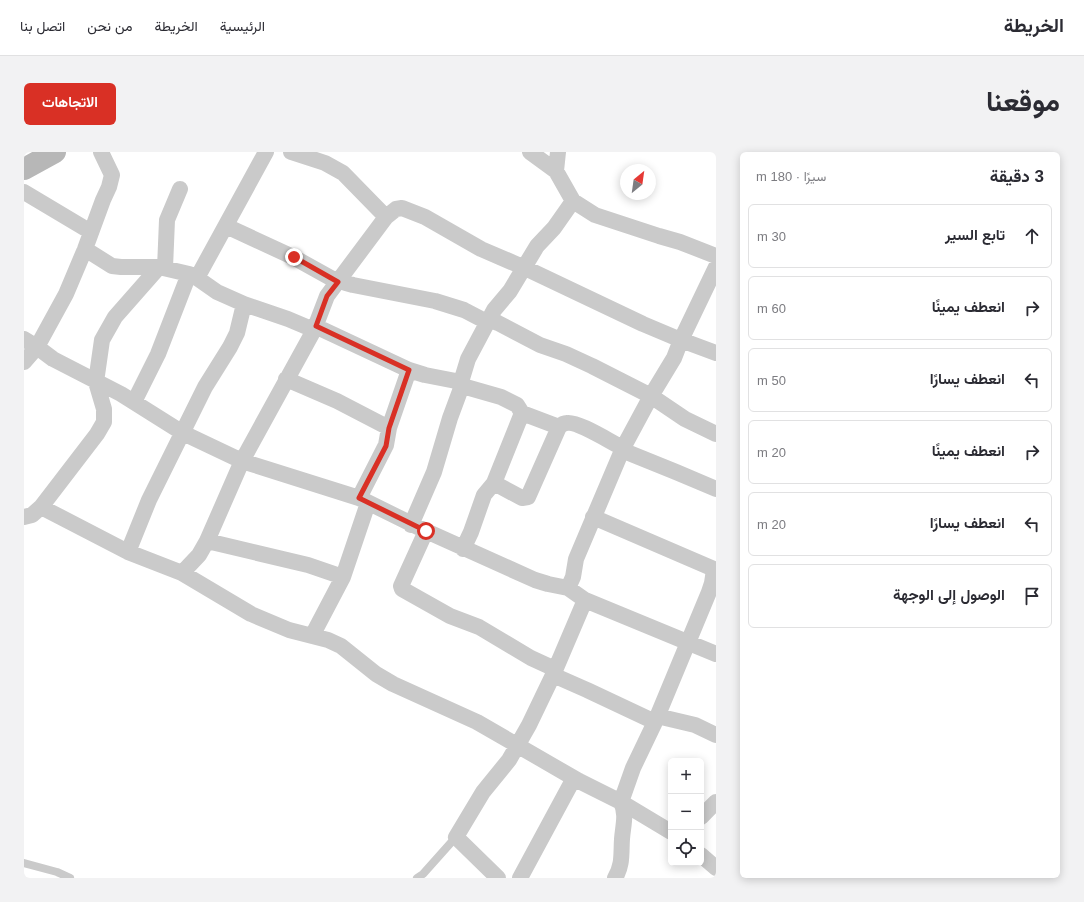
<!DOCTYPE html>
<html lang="ar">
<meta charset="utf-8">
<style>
body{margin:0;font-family:Helvetica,Vazirmatn,sans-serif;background:#f2f2f3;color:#2b2b33;direction:rtl}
.controls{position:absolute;right:12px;bottom:12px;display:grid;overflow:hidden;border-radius:6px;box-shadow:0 2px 10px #0003}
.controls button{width:36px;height:36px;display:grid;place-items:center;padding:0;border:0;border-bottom:1px solid #e1e1e2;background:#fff;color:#2b2b33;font:20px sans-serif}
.compass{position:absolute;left:596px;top:12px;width:36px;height:36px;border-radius:50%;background:#fff;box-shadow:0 2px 10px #0003;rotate:29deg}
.stop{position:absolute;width:12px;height:12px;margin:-9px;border:3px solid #d93025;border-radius:50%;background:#fff}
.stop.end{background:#d93025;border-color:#fff;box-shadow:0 1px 4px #0008}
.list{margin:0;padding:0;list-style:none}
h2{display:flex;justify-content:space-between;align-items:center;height:52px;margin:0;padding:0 16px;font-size:17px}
h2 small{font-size:13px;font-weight:400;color:#7c7c81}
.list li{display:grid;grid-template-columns:26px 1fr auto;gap:12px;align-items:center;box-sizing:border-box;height:64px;margin:0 8px 8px;padding:0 8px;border:1px solid #e1e1e2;border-radius:6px}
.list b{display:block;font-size:15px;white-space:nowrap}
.list em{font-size:13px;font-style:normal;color:#7c7c81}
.icon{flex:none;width:22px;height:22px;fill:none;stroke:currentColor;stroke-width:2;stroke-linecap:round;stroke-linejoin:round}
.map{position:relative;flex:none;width:692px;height:726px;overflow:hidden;direction:ltr;border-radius:6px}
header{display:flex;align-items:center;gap:24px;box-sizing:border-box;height:56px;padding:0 20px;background:#fff;border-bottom:1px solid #e1e1e2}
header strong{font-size:19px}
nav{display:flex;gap:22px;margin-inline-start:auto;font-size:14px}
.intro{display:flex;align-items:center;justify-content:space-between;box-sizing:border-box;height:96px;padding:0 24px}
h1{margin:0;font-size:28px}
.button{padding:10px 18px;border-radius:6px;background:#d93025;color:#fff;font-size:14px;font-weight:700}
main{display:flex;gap:24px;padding:0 24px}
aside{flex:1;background:#fff;border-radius:6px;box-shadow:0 2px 10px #0003}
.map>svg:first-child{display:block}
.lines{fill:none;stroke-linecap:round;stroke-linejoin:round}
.lane{stroke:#cacaca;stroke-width:8}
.street{stroke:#cacaca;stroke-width:16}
.secondary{stroke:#b7b7b7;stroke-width:22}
.route{stroke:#d93025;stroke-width:5}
</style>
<header>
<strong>الخريطة</strong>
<nav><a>الرئيسية</a><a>الخريطة</a><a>من نحن</a><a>اتصل بنا</a></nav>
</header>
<div class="intro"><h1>موقعنا</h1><a class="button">الاتجاهات</a></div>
<main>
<aside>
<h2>3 دقيقة<small>سيرًا · 180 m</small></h2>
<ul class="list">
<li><svg class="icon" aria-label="ahead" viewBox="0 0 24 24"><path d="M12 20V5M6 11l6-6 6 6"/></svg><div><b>تابع السير</b></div><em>30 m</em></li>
<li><svg class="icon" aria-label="right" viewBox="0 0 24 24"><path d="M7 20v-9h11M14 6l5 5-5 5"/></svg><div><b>انعطف يمينًا</b></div><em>60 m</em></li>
<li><svg class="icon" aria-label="left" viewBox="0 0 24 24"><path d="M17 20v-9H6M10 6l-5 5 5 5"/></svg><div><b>انعطف يسارًا</b></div><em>50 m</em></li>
<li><svg class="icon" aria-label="right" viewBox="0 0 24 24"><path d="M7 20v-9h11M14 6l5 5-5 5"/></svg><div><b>انعطف يمينًا</b></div><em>20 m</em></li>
<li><svg class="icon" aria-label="left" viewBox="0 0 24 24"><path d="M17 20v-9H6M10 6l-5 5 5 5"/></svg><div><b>انعطف يسارًا</b></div><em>20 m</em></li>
<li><svg class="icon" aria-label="arrive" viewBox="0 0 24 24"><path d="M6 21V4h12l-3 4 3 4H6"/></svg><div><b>الوصول إلى الوجهة</b></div></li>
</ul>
</aside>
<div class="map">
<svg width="692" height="726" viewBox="0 0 692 726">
<rect width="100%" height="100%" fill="#fff"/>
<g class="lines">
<path class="lane" d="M 0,711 L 33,720 L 46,726
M 393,726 L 399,722 L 432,685"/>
<path class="street" d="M 267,0 L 301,11 L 319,21 L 362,65
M 506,0 L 532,19 L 549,49 L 571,63 L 635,84 L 656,90 L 692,104
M 532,19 L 534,0
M 0,40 L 67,80
M 202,74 L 269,105 L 314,130
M 61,97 L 88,114 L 97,115 L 135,115 L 165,122 L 173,126 L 193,140 L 220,152 L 264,167 L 290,178
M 141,116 L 143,68 L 156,37
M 173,126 L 242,0
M 316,126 L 322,131 L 329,133 L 411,149 L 440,158 L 463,170 L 469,169 L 474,171 L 516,193 L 542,202 L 568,214 L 627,244 L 661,267 L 692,282
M 291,174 L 385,218 L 401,223 L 437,230 L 442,235 L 477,245 L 493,253 L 498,261 L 535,275
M 0,187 L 13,195 L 29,207 L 97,242 L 159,281 L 218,309 L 335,346 L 402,379 L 511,428 L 524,432 L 544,436 L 561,448 L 692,502
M 0,210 L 13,195 L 42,142 L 61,97 L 79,48 L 85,35 L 88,23 L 77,0
M 262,227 L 313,249 L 365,276
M 110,250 L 134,202 L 165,122
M 470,331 L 498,346 L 504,345 L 535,275 C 537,273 540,271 543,271 C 554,269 588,291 599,296 L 605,301 L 652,320 L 692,337
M 335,346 L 362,293 L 365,276 L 385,218
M 17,355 L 104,400 L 158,421 L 227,462 L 265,478 L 304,488 L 317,494 L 352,522 L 369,532 L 453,570 L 555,629 L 597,650 L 647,680
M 0,365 L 8,363 L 17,355 L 73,282 L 80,270 L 80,257 L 72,230 L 78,188 L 91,165 L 135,115
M 569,365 L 692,418
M 387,373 L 410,320 L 426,266 L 436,239 L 437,230 L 444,207 L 470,158 L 486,139 L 513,94 L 530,76 L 549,49
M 402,379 L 377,434 L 378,437 L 426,464 L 455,475 L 507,506 L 531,517
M 183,389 L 284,413 L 319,425
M 439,397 L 447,380 L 460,343 L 470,331 L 498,261
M 104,400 L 125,348 L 181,235 L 206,195 L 213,181 L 220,152
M 158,421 L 175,403 L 183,389 L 218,309 L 290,178 L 303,144 L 362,65 L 372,57 L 378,56 L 401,65 L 457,97 L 499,115 L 619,172 L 657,188 L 692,201
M 544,436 L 549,425 L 552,407 L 599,296 L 627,244 L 650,206 L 657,188 L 692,115
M 288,484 L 319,425 L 344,351
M 529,523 L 563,538 L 631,570
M 633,564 L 671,573 L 692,583
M 677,665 L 692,650
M 677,703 L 692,716
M 474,726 L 432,685 L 459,640 L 485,608 L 505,573 L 529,523 L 561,448
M 496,726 L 550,626
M 591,726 C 599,713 597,701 598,687 C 599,673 603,663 597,650 L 609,616 L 631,570 L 685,440 L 688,431 L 690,418"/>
<path class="secondary" d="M 0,17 L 31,0"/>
</g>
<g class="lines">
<path class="route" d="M 270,105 L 314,130 L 303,144 L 292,174 L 385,218 L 365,276 L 362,294 L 335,346 L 402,379"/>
</g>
</svg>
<div class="controls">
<button>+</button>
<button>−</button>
<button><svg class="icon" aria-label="locate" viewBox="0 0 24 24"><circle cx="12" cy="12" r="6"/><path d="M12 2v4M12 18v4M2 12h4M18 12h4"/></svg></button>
</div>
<svg class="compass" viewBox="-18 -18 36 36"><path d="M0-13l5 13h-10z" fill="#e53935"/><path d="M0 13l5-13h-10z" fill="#7c7c81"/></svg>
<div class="stop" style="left:402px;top:379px"></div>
<div class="stop end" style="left:270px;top:105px"></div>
</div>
</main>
